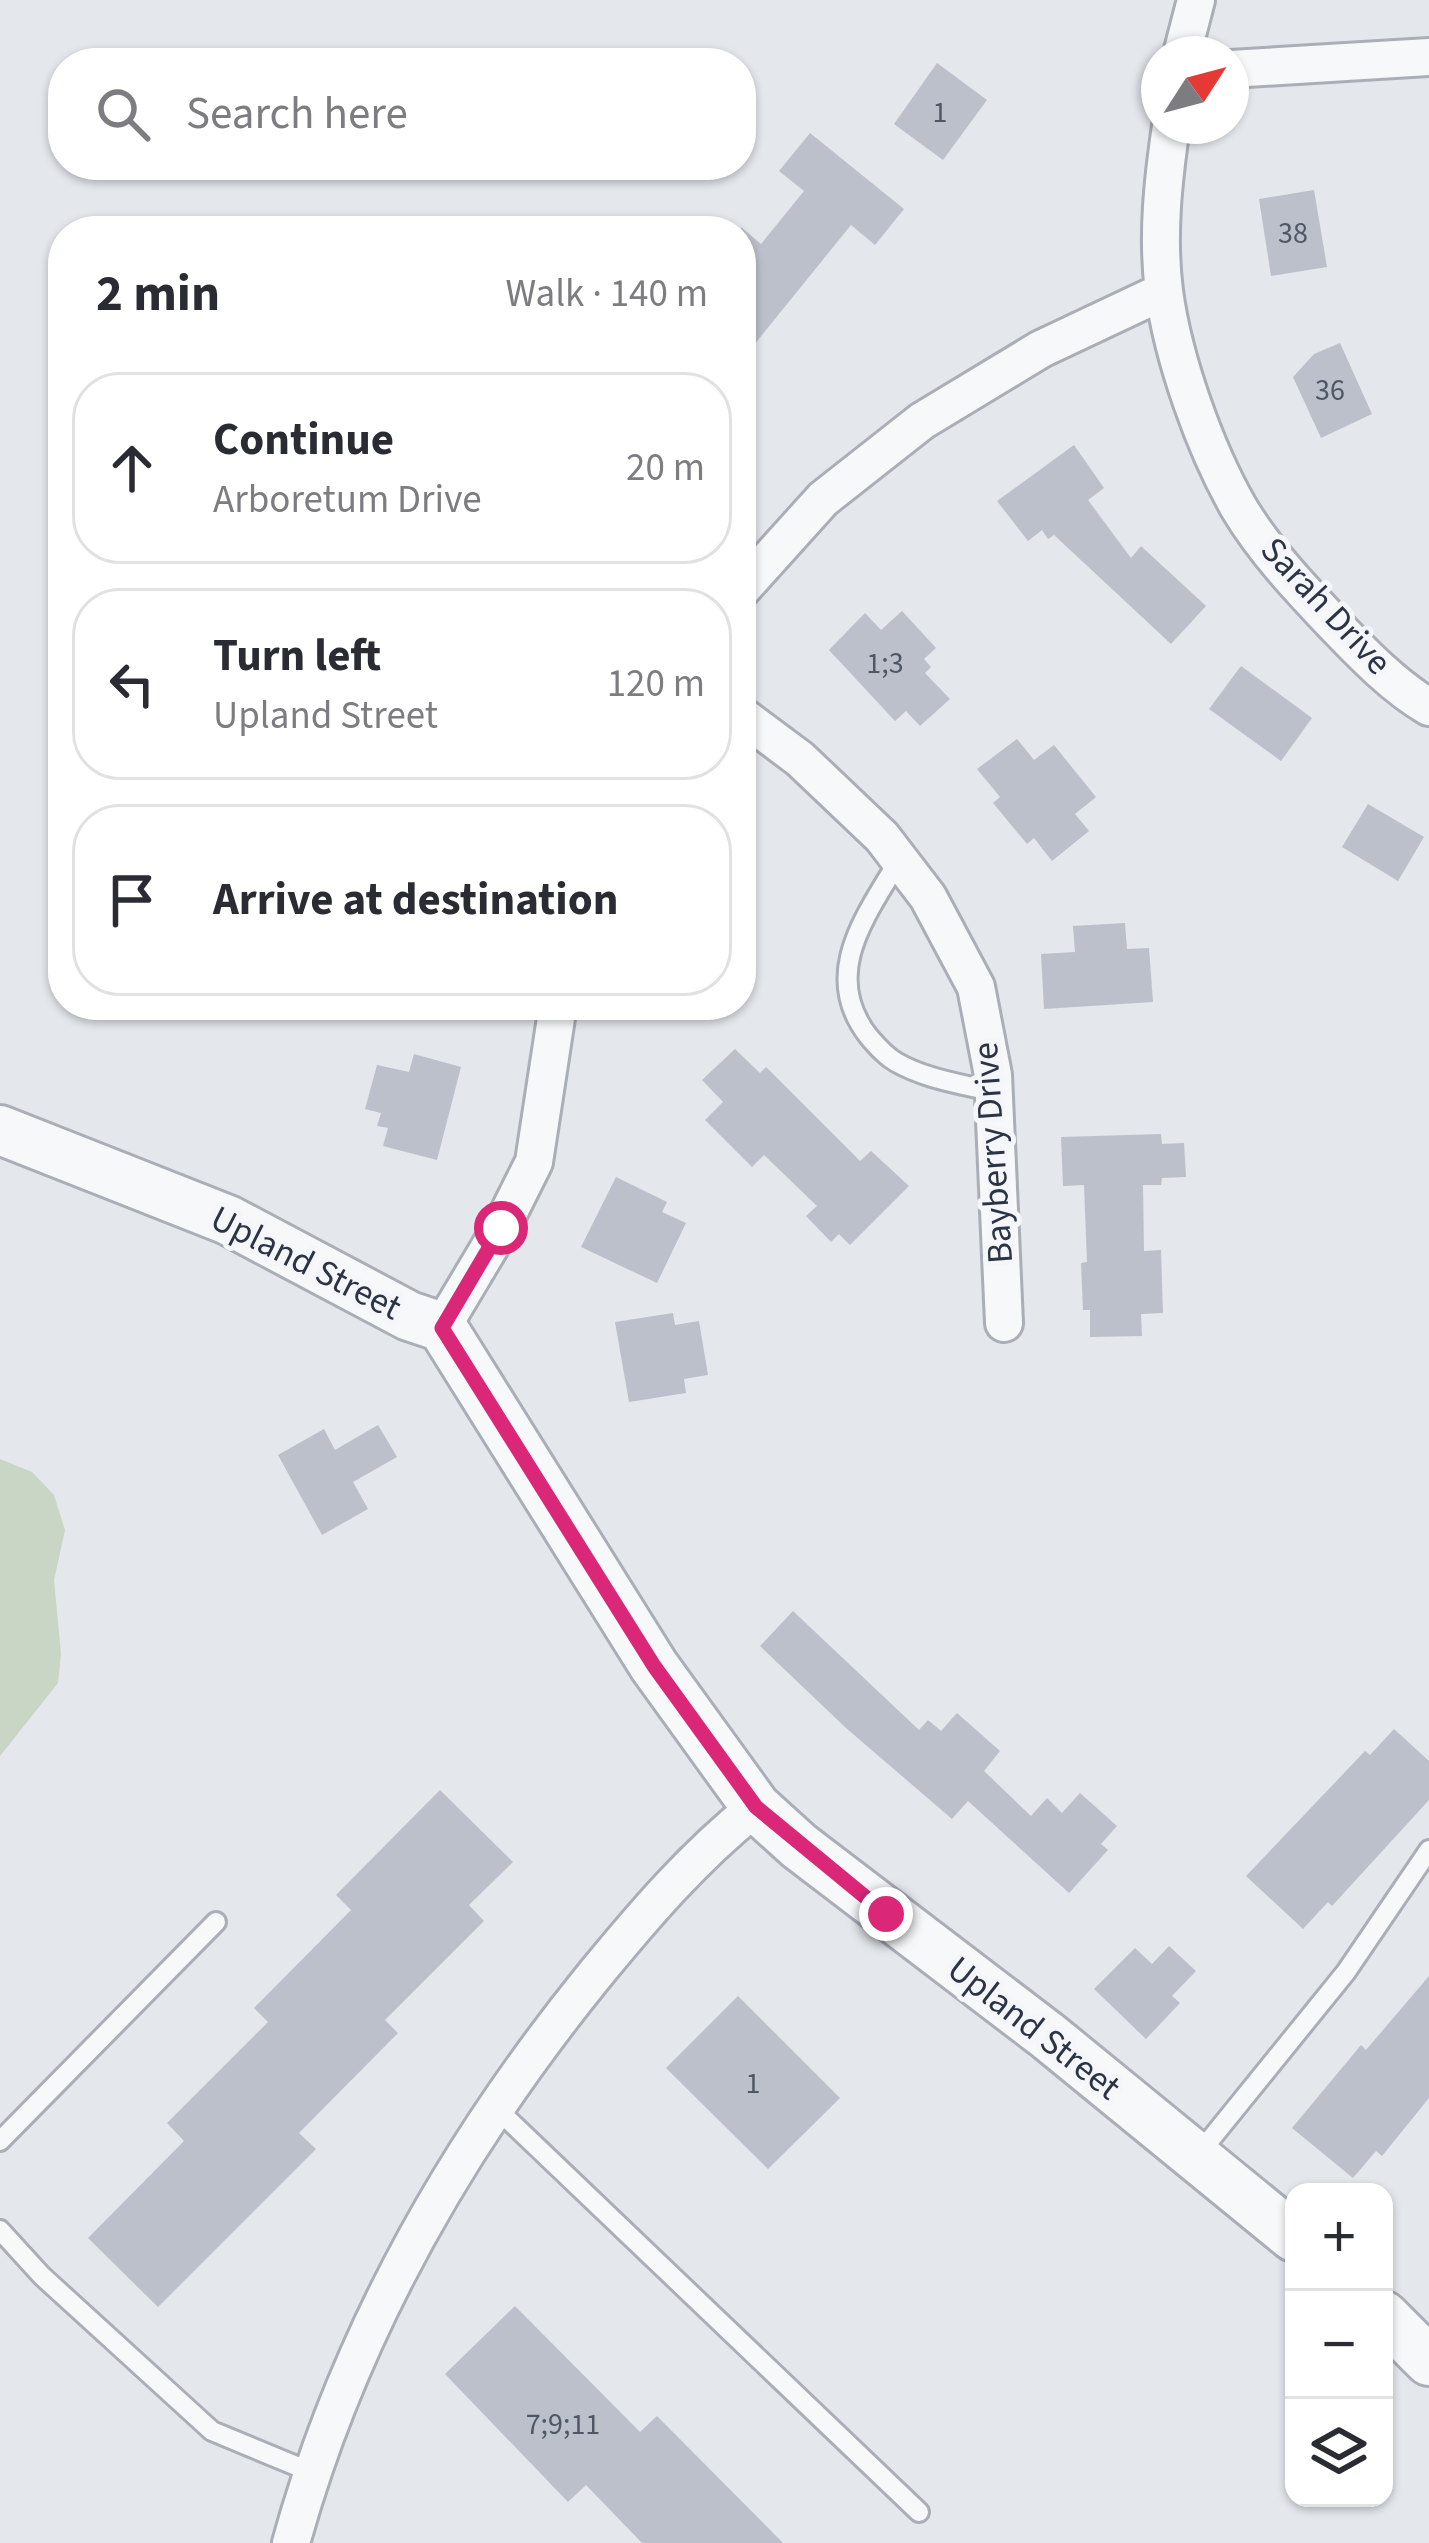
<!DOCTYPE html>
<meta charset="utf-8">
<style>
body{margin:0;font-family:"Source Sans 3",sans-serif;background:#f2f2f3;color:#2b2b33}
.controls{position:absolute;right:36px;bottom:36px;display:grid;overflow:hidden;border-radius:24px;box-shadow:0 3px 9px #0004}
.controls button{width:108px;height:108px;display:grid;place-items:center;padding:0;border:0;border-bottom:3px solid #e1e1e2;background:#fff;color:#2b2b33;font:60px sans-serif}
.compass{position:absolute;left:1141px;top:36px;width:108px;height:108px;border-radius:50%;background:#fff;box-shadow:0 3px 9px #0004;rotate:54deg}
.stop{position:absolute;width:36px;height:36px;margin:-27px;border:9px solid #db2777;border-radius:50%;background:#fff}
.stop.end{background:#db2777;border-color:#fff;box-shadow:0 3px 12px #0008}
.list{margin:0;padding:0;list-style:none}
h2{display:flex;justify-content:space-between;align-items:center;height:156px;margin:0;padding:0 48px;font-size:51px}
h2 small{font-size:39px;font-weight:400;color:#7c7c81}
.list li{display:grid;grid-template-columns:78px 1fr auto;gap:36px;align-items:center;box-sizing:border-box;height:192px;margin:0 24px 24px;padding:0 24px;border:3px solid #e1e1e2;border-radius:48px}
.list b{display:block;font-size:45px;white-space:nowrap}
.list p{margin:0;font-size:39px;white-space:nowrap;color:#7c7c81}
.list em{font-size:39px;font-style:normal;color:#7c7c81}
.icon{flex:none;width:66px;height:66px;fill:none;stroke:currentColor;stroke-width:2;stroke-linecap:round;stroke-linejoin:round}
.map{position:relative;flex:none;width:1429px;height:2543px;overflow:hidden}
.search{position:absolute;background:#fff;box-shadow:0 3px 9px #0004;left:48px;top:48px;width:708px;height:132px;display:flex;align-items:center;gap:30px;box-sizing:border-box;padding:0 42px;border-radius:48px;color:#7c7c81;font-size:45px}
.panel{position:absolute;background:#fff;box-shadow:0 3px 9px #0004;left:48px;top:216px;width:708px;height:804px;border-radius:48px}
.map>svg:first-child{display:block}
.green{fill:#c9d6c5}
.building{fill:#bbc0ca}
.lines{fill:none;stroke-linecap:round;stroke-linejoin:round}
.service-casing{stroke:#a9aeb7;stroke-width:24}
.minor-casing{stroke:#a9aeb7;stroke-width:42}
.tertiary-casing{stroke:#a9aeb7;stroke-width:54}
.service{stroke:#f7f8fa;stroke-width:18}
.minor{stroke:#f7f8fa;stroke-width:36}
.tertiary{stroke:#f7f8fa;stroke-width:48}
.route{stroke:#db2777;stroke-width:15}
.labels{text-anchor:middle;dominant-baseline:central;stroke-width:10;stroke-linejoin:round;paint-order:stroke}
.number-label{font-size:30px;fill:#4f5766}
.street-label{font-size:36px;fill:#2b3445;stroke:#f4f6f9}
</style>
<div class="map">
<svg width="1429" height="2543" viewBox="0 0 1429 2543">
<rect width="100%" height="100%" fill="#e4e7ec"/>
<path class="green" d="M 0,1459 L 32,1472 L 54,1495 L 65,1530 L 54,1580 L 61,1654 L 58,1683 L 0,1756 Z"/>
<path class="building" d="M 937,63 L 987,100 L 943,160 L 894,124 Z
M 810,133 L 904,209 L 875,245 L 851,225 L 741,361 L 741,227 L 761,244 L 804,191 L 779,171 Z
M 1314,190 L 1327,267 L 1271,276 L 1259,199 Z
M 1340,343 L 1372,414 L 1321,438 L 1293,377 L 1314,354 Z
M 1074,445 L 1104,488 L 1088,500 L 1131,558 L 1141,546 L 1206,606 L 1171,644 L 1054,535 L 1048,539 L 1042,530 L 1028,541 L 997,501 Z
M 902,611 L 936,648 L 924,659 L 931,667 L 925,673 L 950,699 L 920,726 L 906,711 L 895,721 L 829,650 L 865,613 L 881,630 Z
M 1241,666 L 1312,718 L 1281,761 L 1209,709 Z
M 1017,739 L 1034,760 L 1054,745 L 1096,797 L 1075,814 L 1089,831 L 1052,861 L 1034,838 L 1027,844 L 993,803 L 1000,797 L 977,769 Z
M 1368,804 L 1424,837 L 1398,881 L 1342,847 Z
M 1125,923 L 1127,949 L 1149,948 L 1153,1002 L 1044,1009 L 1041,954 L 1075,952 L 1073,926 Z
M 735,1049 L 760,1073 L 766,1067 L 860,1161 L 871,1151 L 909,1186 L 850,1245 L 839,1234 L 831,1242 L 806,1216 L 817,1206 L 764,1155 L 752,1167 L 705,1120 L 723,1102 L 702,1080 Z
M 414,1054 L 461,1067 L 437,1160 L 383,1146 L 388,1128 L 377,1126 L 381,1113 L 365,1109 L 377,1065 L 409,1072 Z
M 1161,1134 L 1162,1144 L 1184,1143 L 1186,1177 L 1162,1178 L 1161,1185 L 1143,1185 L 1144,1251 L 1161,1250 L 1163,1313 L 1141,1314 L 1142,1336 L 1090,1337 L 1090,1310 L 1083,1310 L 1081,1263 L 1087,1262 L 1084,1185 L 1063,1186 L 1061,1137 Z
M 616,1177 L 667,1202 L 662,1212 L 686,1223 L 657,1283 L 581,1247 Z
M 673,1313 L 675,1325 L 699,1321 L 708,1375 L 684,1379 L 686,1393 L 629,1402 L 615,1322 Z
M 378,1425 L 397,1457 L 353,1482 L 368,1509 L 322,1535 L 278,1455 L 324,1429 L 335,1450 Z
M 793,1611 L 919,1730 L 928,1720 L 941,1731 L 957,1713 L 1000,1751 L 984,1771 L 1031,1816 L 1047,1798 L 1062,1813 L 1080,1793 L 1117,1826 L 1101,1844 L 1108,1850 L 1069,1893 L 968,1801 L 952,1819 L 846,1728 L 760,1646 Z
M 1394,1729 L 1429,1761 L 1429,1800 L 1332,1906 L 1328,1902 L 1303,1929 L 1246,1876 L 1365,1751 L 1370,1755 Z
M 440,1790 L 513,1862 L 469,1905 L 484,1921 L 385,2020 L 398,2033 L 299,2133 L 316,2149 L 158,2307 L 88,2238 L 184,2141 L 167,2123 L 268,2022 L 254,2008 L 351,1910 L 336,1895 Z
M 1169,1946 L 1196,1971 L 1172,1996 L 1180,2003 L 1146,2039 L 1094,1989 L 1135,1948 L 1152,1964 Z
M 1429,1976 L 1429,2098 L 1382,2156 L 1376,2151 L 1353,2178 L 1292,2128 L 1361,2045 L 1366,2050 Z
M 738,1996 L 840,2098 L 768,2169 L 666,2068 Z
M 515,2306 L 640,2432 L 657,2416 L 783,2543 L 642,2543 L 586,2485 L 568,2502 L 445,2374 Z"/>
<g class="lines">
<g class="service-casing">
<path id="service" d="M 899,860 C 865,917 820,975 869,1037 C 877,1046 885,1056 896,1062 C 925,1079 962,1084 994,1092
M 496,2108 L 919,2512
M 0,2141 L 216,1922
M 1197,2156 L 1346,1972 L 1429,1850
M 0,2230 L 42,2276 L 212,2431 L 311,2472"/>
</g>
<g class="minor-casing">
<path id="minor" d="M 1182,54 L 1196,0
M 1231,69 L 1429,57
M 1171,126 C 1163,181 1157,236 1164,291 C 1173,359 1205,449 1239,508 C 1264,550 1299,587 1332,622 C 1361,652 1393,686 1429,707
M 741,590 L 823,499 L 922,421 L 1041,349 L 1164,291
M 741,715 L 800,759 L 882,837 L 928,897 L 976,987 L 993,1075 L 1004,1323
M 442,1327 L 501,1228 L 534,1162 L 558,1005
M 291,2543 C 349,2334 457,2145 593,1977 C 643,1916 694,1856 756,1807"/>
</g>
<g class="tertiary-casing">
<path id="tertiary" d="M 0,1130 L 228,1220 L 409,1316 L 442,1327 L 654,1666 L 756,1807 L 799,1846 L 1048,2036 L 1294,2237
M 1384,2316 L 1429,2361"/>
</g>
<use href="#service" class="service"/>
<use href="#minor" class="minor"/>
<use href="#tertiary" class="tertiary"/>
</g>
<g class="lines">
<path class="route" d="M 501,1228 L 442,1328 L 654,1666 L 756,1807 L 886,1914"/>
</g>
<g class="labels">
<g class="number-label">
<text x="940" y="112">1</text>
<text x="1293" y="233">38</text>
<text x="1330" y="390">36</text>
<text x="885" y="663">1;3</text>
<text x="753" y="2083">1</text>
<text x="563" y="2424">7;9;11</text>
</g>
<g class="street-label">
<text transform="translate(1326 606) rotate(47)">Sarah Drive</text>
<text transform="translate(993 1153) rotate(-94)">Bayberry Drive</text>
<text transform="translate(306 1263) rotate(27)">Upland Street</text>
<text transform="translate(1034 2028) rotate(38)">Upland Street</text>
</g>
</g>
</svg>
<div class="controls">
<button>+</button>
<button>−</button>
<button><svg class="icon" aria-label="layers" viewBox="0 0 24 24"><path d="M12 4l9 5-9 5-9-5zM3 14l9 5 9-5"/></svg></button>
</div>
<svg class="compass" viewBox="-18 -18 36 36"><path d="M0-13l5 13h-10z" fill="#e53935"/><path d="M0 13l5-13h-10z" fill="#7c7c81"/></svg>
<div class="stop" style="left:501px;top:1228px"></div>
<div class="stop end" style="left:886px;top:1914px"></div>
<div class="search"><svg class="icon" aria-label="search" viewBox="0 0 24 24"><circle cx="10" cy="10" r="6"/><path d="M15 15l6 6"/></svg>Search here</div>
<section class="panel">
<h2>2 min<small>Walk · 140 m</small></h2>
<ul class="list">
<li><svg class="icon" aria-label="ahead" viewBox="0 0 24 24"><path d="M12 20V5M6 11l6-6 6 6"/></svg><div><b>Continue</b><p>Arboretum Drive</p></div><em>20 m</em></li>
<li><svg class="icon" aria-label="left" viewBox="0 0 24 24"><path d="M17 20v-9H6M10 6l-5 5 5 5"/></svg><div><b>Turn left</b><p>Upland Street</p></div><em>120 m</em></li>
<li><svg class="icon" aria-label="arrive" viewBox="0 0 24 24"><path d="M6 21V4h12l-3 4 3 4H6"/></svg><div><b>Arrive at destination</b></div></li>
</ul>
</section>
</div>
